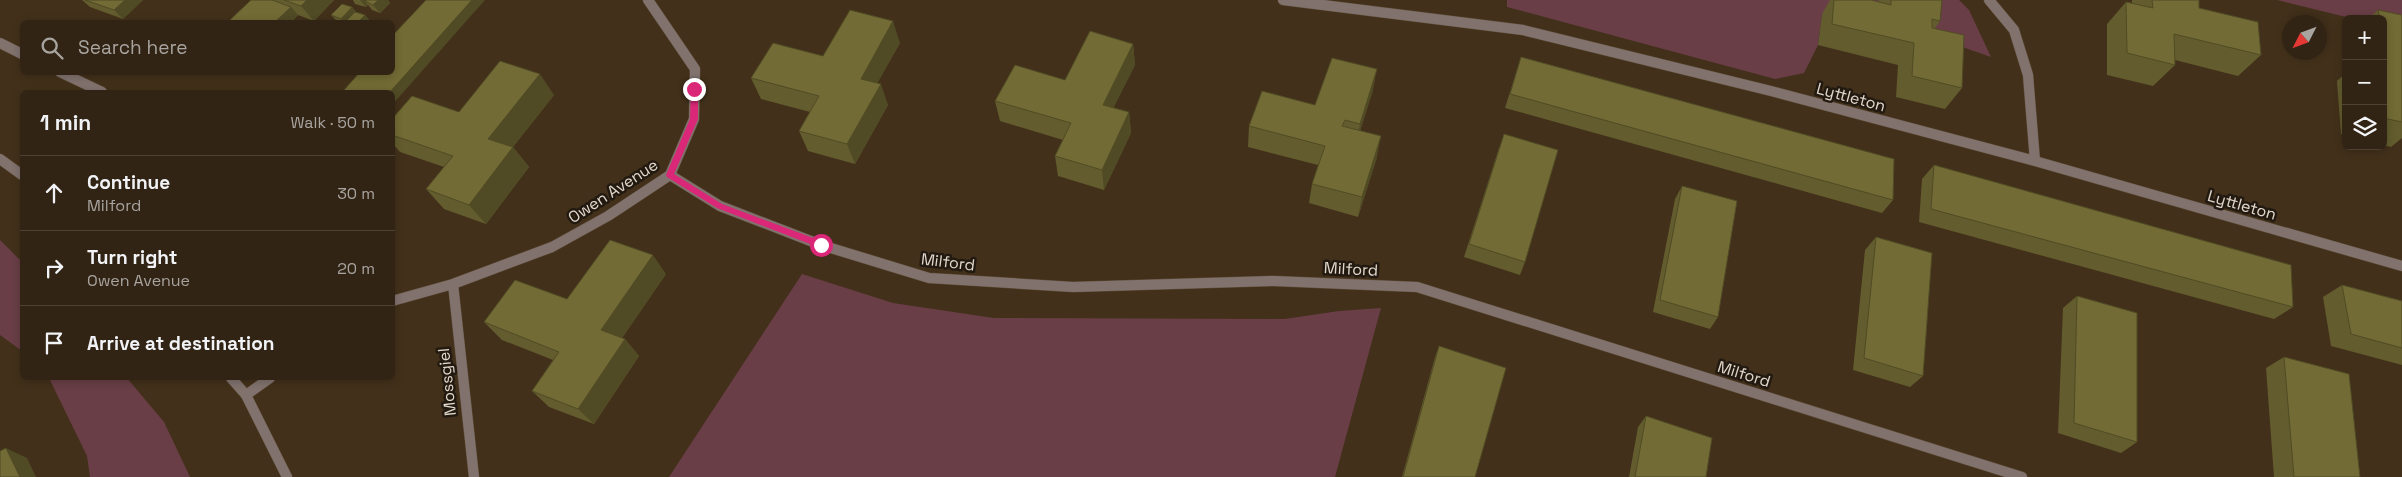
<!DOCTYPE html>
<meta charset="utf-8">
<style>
body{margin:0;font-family:"Space Grotesk",sans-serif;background:#3d3022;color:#f1f3f6}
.controls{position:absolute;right:15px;top:15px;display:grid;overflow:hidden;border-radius:8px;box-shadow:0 2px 8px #0003}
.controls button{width:45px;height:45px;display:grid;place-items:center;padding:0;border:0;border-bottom:1px solid #4d4134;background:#322414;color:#f1f3f6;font:25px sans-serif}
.compass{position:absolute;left:2282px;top:15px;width:45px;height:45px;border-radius:50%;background:#322414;box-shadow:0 2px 8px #0003;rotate:228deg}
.stop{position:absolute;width:15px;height:15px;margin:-11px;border:4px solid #db2777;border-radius:50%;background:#fff}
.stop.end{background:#db2777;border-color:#fff;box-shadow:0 1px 5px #0008}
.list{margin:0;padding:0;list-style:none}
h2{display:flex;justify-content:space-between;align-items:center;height:65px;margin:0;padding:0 20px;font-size:21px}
h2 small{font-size:16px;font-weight:400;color:#a8a4a0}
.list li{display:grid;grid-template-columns:32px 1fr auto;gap:15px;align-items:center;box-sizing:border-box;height:75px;padding:0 20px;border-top:1px solid #4d4134}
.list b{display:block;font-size:19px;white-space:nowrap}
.list p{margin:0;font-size:16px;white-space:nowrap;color:#a8a4a0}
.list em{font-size:16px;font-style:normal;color:#a8a4a0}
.icon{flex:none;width:28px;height:28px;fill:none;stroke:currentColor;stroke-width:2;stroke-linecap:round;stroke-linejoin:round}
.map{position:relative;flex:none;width:2402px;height:477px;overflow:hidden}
.search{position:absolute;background:#322414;box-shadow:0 2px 8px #0003;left:20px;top:20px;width:375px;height:55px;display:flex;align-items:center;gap:12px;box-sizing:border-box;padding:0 18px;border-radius:8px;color:#a8a4a0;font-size:19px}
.panel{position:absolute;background:#322414;box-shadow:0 2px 8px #0003;left:20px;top:90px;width:375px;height:290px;border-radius:8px}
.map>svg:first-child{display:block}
.green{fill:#693e46}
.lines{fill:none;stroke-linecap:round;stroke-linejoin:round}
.minor-casing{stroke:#5f4e3a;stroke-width:11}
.tertiary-casing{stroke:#5f4e3a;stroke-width:11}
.minor{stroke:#81726e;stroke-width:10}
.tertiary{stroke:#81726e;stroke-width:10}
.wall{fill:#625c2e}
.shaded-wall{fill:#504b25}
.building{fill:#726b35;stroke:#504b25}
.route{fill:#db2777}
.labels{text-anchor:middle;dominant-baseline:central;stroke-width:5;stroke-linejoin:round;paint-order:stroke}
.street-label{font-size:16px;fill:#e4d8cb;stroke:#221a11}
</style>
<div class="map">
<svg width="2402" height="477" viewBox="0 0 2402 477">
<rect width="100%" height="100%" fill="#42301a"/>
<path class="green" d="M 1507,0 L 1879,0 L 1876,27 L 1822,14 L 1818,45 L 1804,73 L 1775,79 L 1507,7 Z
M 1927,0 L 1959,0 L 1969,10 L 1991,57 L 1925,34 Z
M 2277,0 L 2402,0 L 2402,31 L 2383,19 L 2354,19 Z
M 0,240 L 22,262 L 22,351 L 0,335 Z
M 802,274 L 893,303 L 994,318 L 1284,319 L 1339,311 L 1381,308 L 1335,477 L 669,477 Z
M 49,378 L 127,378 L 164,422 L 190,477 L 90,477 L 87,456 Z"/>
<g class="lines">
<g class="minor-casing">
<path id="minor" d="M 1283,0 L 1523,30 L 1771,91 L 2035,161 L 2402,266
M 1989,0 L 2014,30 L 2028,75 L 2035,161
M 0,43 L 22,54
M 60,72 L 102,92
M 670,175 L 720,206 L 821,245 L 929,278 L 1073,287 L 1274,281 L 1417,287 L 2022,477
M 453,284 L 474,477
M 392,301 L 453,284 L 552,247 L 608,216 L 670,175 L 694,119 L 695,69 L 648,0
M 246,395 L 270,378"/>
</g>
<g class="tertiary-casing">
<path id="tertiary" d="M 0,159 L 22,175
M 231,378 L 246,395 L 287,477"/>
</g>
<use href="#minor" class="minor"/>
<use href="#tertiary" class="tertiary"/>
</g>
<path class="wall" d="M 82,0 L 143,0 L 123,19 L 90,7 Z
M 251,0 L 334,0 L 314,21 L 298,15 L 291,22 L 228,22 Z
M 353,0 L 388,0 L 390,3 L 380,13 L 372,10 L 368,5 L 366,7 L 355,4 Z
M 1830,0 L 1871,0 L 1878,2 L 1879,0 L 1942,0 L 1940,21 L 1935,28 L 1962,88 L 1945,109 L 1896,97 L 1898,65 L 1818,45 L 1822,14 Z
M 2132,0 L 2199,0 L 2199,8 L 2261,55 L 2238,76 L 2175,60 L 2175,65 L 2153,86 L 2107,75 L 2107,24 L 2126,2 L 2132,3 Z
M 352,7 L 356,12 L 365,15 L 371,22 L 338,22 L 331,15 Z
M 2378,10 L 2402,15 L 2402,138 L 2391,147 L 2383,145 L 2383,19 L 2368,19 Z
M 900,43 L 877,83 L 888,105 L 855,164 L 808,151 L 799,131 L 810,112 L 761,99 L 751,78 L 823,56 Z
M 1133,44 L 1135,65 L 1113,108 L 1129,112 L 1131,133 L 1104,190 L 1058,176 L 1055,156 L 1063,140 L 1000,121 L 995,101 L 1065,80 Z
M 1521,57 L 1893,200 L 1882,213 L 1505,108 Z
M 2346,73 L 2346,135 L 2341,134 L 2337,81 Z
M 1373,90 L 1360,131 L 1377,157 L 1358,217 L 1309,203 L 1312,184 L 1318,165 L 1248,147 L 1249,126 L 1315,105 Z
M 554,95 L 513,147 L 529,167 L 486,224 L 444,209 L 426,189 L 444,167 L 400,152 L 392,143 L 392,119 L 459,112 Z
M 1499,148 L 1525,262 L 1520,275 L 1464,257 Z
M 1934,165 L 2293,307 L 2274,319 L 1919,222 L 1922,179 Z
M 1682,186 L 1718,317 L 1710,329 L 1653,312 L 1675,199 Z
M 1876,237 L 1923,376 L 1910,387 L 1853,370 L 1865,250 Z
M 666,274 L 622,338 L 625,339 L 639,356 L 594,424 L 549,407 L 532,391 L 553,360 L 502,340 L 484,322 L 567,299 Z
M 2342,285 L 2402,301 L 2402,365 L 2331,346 L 2323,297 Z
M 2077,296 L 2137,442 L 2121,453 L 2058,433 L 2063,308 Z
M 1439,346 L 1475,477 L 1402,477 L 1435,357 Z
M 2284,357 L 2360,477 L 2274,477 L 2266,368 Z
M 1646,416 L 1706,477 L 1629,477 L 1638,427 Z"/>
<path class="shaded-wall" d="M 125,0 L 143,0 L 123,19 L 114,10 Z
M 307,0 L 334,0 L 314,21 L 301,6 Z
M 360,0 L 373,0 L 365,1 L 368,5 L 366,7 Z
M 378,0 L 388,0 L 390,3 L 380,13 L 373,5 Z
M 472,0 L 485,0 L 392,105 L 392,92 L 390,92 Z
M 291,7 L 298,15 L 291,22 L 275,22 Z
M 352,7 L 359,16 L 353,22 L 345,22 L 341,19 Z
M 365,15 L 371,22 L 358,22 Z
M 893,21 L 900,43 L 868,100 L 861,79 Z
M 1133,44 L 1135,65 L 1105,125 L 1103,105 Z
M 1377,69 L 1373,90 L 1356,144 L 1360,124 Z
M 540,74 L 554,95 L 513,147 L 529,167 L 486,224 L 469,205 L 488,139 Z
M 881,84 L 888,105 L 855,164 L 847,144 Z
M 1129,112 L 1131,133 L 1104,190 L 1102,170 Z
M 1381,136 L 1377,157 L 1358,217 L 1362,197 Z
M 653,255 L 666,274 L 616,347 L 601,330 Z
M 625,339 L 639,356 L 594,424 L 578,409 Z
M 6,448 L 27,458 L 36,477 L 20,477 Z"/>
<path class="building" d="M 85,0 L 125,0 L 114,10 Z
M 251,0 L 272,0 L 291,7 L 275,22 L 228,22 Z
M 284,0 L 307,0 L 301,6 Z
M 367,0 L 378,0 L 373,5 L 365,1 Z
M 426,0 L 472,0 L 390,92 L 351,92 L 344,90 L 360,72 L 392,72 L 392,36 Z
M 1834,0 L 1871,0 L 1891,5 L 1891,0 L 1942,0 L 1940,21 L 1932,19 L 1932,28 L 1964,35 L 1962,88 L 1912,76 L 1914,43 L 1832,24 Z
M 2152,0 L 2199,0 L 2199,8 L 2258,22 L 2261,55 L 2174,34 L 2175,65 L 2127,53 L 2126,2 L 2153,8 Z
M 342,4 L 352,7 L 341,19 L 331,15 Z
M 850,10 L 893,21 L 861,79 L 881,84 L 847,144 L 799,131 L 819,96 L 751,78 L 773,43 L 823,56 Z
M 2378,10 L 2402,15 L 2402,122 L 2383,118 L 2383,65 L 2385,65 L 2383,50 L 2383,19 L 2380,19 Z
M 355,12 L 365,15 L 358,22 L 345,22 Z
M 1090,31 L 1133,44 L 1103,105 L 1129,112 L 1102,170 L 1055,156 L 1071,123 L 995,101 L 1015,65 L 1065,80 Z
M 1521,57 L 1894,159 L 1893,200 L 1510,94 Z
M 1332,58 L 1377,69 L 1360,124 L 1345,120 L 1342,126 L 1381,136 L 1362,197 L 1312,184 L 1325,146 L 1249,126 L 1262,91 L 1315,105 Z
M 500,61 L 540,74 L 488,139 L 513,147 L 469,205 L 426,189 L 453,156 L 392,135 L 392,119 L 412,96 L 459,112 Z
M 1504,134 L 1558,150 L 1525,262 L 1469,244 Z
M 1934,165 L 2291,265 L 2293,307 L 1931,209 Z
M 1682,186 L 1737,201 L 1718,317 L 1660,300 Z
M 1876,237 L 1932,253 L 1923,376 L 1864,358 Z
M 610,240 L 653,255 L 601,330 L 625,339 L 578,409 L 532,391 L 559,352 L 484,322 L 515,280 L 567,299 Z
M 2342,285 L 2402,301 L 2402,348 L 2351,334 Z
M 2077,296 L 2137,313 L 2137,442 L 2074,423 Z
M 1439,346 L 1506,368 L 1475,477 L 1403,477 Z
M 2284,357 L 2349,374 L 2360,477 L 2294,477 Z
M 1646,416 L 1712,438 L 1706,477 L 1635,477 Z
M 6,448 L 20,477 L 0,477 L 0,451 Z"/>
<path class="route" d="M 694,86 L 698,89 L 698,119 L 674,174 L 722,204 L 824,242 L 824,247 L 818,247 L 717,208 L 667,177 L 666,175 L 690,119 L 691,89 Z"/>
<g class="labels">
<g class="street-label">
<text transform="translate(1851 97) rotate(15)">Lyttleton</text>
<text transform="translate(613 191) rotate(-33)">Owen Avenue</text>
<text transform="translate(2242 205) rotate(16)">Lyttleton</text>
<text transform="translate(948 262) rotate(7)">Milford</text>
<text transform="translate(1351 269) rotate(3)">Milford</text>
<text transform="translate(1744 374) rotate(17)">Milford</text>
<text transform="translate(447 382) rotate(-96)">Mossgiel</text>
</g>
</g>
</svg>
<div class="controls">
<button>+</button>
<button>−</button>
<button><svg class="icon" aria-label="layers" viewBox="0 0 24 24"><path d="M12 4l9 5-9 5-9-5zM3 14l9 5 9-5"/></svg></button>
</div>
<svg class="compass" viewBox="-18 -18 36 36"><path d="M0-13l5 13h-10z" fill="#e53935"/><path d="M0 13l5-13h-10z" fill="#a8a4a0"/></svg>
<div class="stop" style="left:821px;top:245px"></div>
<div class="stop end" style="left:694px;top:89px"></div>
<div class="search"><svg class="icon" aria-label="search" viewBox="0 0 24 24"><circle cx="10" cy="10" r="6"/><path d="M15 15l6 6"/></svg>Search here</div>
<section class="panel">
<h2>1 min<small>Walk · 50 m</small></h2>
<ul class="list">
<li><svg class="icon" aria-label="ahead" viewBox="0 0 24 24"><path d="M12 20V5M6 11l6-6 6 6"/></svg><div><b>Continue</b><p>Milford</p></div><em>30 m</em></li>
<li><svg class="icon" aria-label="right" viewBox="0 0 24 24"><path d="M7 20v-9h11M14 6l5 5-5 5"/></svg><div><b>Turn right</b><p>Owen Avenue</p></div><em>20 m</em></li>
<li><svg class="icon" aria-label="arrive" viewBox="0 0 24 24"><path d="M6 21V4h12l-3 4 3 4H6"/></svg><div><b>Arrive at destination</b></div></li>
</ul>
</section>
</div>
